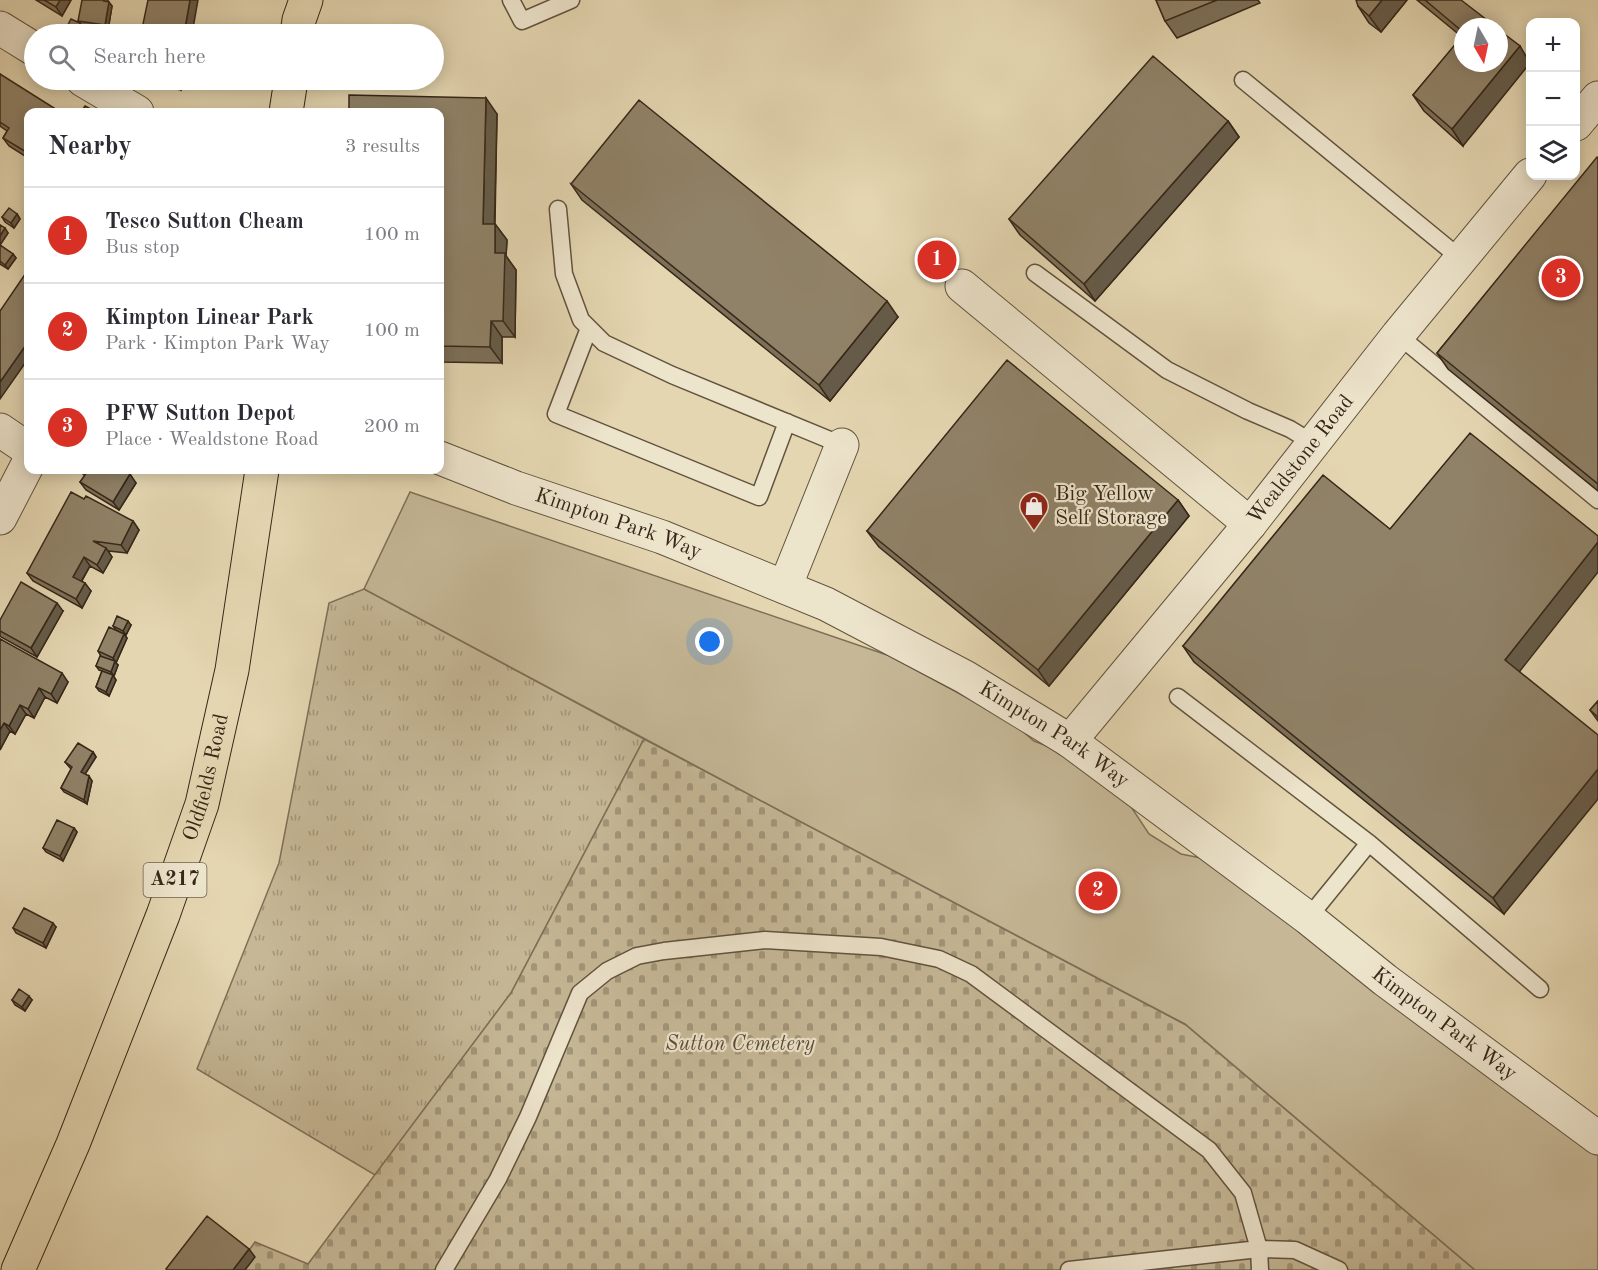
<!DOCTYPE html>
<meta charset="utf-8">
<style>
body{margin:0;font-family:"Old Standard TT",serif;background:#f7f7f7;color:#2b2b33}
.controls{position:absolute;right:18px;top:18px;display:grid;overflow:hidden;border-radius:12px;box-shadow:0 3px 15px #0003}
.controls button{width:54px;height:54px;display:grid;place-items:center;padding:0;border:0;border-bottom:2px solid #e1e1e2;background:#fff;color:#2b2b33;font:30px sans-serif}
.compass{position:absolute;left:1454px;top:18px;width:54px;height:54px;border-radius:50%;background:#fff;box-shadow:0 3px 15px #0003;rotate:171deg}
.you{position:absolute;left:710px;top:642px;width:21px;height:21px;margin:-15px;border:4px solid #fff;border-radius:50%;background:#1a73e8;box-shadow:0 0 0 9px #1a73e833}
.badge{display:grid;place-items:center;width:39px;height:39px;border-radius:50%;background:#d93025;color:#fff;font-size:20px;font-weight:700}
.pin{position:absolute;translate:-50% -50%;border:3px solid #fff;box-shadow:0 2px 6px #0006}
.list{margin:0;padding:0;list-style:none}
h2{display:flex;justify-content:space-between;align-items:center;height:78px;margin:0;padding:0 24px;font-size:26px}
h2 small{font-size:20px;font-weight:400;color:#7c7c81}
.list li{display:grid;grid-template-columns:39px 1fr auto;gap:18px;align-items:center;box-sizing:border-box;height:96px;padding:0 24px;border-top:2px solid #e1e1e2}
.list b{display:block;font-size:22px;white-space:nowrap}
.list p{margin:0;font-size:20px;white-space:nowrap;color:#7c7c81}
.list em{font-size:20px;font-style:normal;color:#7c7c81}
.icon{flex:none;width:33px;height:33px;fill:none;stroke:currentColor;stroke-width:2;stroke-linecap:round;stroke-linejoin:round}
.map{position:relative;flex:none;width:1598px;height:1270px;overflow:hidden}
.search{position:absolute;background:#fff;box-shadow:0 3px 15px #0003;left:24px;top:24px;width:420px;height:66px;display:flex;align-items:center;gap:15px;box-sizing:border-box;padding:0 21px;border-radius:33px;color:#7c7c81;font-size:22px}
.panel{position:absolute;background:#fff;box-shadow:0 3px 15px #0003;left:24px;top:108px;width:420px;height:366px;border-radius:12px}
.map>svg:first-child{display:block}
.grass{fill:url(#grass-tufts);stroke:#7e7058;stroke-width:1.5}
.cemetery{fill:url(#cemetery-stones);stroke:#7e7058;stroke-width:1.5}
.green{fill:#c6b897;stroke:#7e7058;stroke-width:1.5}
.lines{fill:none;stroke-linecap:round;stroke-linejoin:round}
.service-casing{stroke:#62533e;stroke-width:19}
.minor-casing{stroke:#62533e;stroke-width:35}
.trunk-casing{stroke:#362718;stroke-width:35}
.service{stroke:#ede4cc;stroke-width:16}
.minor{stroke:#ede4cc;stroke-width:33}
.trunk{stroke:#e4d6b1;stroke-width:33}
.wall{fill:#7c7059;stroke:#362718;stroke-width:1.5}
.shaded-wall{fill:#655b49;stroke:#362718;stroke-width:1.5}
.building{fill:#908268;stroke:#362718;stroke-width:1.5}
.labels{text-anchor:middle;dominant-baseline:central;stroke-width:4.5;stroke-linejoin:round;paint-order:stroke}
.shield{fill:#ede4cc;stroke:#6d604e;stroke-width:1.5}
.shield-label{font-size:20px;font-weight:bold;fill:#362718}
.street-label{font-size:21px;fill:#362718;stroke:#ede4cc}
.poi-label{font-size:21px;fill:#362718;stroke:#ede4cc;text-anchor:start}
.park-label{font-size:21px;font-style:italic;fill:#5a4b38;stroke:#ede4cc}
</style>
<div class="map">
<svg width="1598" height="1270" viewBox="0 0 1598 1270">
<defs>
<pattern id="grass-tufts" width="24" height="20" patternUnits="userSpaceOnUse" patternTransform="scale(1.5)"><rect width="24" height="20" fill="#c6b897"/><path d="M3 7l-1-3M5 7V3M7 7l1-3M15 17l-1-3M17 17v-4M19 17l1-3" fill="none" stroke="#a2967a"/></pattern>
<pattern id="cemetery-stones" width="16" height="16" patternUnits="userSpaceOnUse" patternTransform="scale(1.5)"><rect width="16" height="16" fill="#c6b897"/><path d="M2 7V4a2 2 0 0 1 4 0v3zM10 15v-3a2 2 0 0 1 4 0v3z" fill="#a2967a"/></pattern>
</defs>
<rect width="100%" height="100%" fill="#e4d6b1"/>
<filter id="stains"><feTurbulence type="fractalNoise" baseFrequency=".00333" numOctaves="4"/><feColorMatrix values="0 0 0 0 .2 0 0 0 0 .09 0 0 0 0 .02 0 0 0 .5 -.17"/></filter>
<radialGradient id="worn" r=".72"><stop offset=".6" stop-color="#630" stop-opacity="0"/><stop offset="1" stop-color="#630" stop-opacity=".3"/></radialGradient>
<path class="grass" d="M 364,589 L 644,739 L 511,993 L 375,1175 L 197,1069 L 279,863 L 329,603 Z"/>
<path class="cemetery" d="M 644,739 L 1186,1025 L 1475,1270 L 235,1270 L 255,1242 L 308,1264 L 511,993 Z"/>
<path class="green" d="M 410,492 L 890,656 L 1012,722 L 1034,741 L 1070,755 L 1118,787 L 1149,834 L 1181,854 L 1226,863 L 1598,1147 L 1598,1270 L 1475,1270 L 1185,1024 L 786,814 L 364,589 Z"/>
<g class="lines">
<g class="service-casing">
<path id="service" d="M 511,0 L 522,21 L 571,0
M 1243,80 L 1460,258
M 558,209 L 564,274 L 581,320 L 604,343 L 672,375 L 842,445
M 1035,273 L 1167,370 L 1248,411 L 1290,429 L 1313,443
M 589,328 L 556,414 L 759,497 L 787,422
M 1398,335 L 1598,500
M 1178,697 L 1369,843 L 1540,989
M 1308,918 L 1369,843
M 444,1270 L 498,1179 L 528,1117 L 580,993 L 607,971 L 637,956 L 664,951 L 765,940 L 881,947 L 939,959 L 971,974 L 1209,1150 L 1243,1193 L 1259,1249 L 1260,1270
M 1069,1270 L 1259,1249 L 1295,1250 L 1339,1270"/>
</g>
<g class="minor-casing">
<g id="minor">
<path d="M 0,28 L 34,49"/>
<path d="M 83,80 L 137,112"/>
<path d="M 1576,124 L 1598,98"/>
<path d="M 962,286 L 1250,524"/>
<path d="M 0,430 L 28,449"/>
<path id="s1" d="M 440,458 L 516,488 L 662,537 L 826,604 L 965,677 L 1070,741 L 1308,918 L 1385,980 L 1598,1138"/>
<path d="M 0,518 L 28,464"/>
<path d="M 785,587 L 842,445"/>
<path id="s2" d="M 1070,741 L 1250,524 L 1398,335 L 1530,175"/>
</g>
</g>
<g class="trunk-casing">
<g id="trunk">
<path d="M 297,34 L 299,20 L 306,0"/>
<path d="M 286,112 L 291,80"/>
<path id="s3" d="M 18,1270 L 73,1144 L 163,915 L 202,804 L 232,670 L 262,470"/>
</g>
</g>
<use href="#service" class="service"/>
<use href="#minor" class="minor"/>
<use href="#trunk" class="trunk"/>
</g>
<path class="wall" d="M 36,0 L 71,0 L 62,16 Z
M 108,0 L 108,2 L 112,6 L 108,30 L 81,25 L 83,27 L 79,34 L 63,34 L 80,23 L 78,21 Z
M 1156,0 L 1258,0 L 1260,3 L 1177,38 L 1165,21 Z
M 1407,0 L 1381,32 L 1369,23 L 1358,6 Z
M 1417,0 L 1461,0 L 1463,27 L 1463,146 L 1424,111 L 1413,95 L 1462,37 Z
M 0,74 L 28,112 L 28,158 L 9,146 L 3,138 L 7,131 L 0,126 Z
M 139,80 L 183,80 L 181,90 L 141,83 Z
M 440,112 L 497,114 L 495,224 L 507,240 L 506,256 L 516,270 L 515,337 L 502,337 L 502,363 L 440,362 Z
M 1228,121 L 1239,137 L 1095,301 L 1020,235 L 1009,219 Z
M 1598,158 L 1598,491 L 1448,369 L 1437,353 Z
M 571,184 L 898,317 L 830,401 L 582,200 Z
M 17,214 L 20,219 L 14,228 L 5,222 L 2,217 Z
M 0,225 L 8,233 L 0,245 L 13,254 L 16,258 L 8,269 L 0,264 Z
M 79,470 L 123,470 L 136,483 L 119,510 L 86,490 L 80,482 L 85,476 Z
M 84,499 L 133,521 L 139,530 L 127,553 L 108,551 L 112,557 L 103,573 L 90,566 L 82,581 L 91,591 L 82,608 L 33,581 L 27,573 Z
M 1178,500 L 1189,516 L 1049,686 L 879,547 L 867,531 Z
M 63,611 L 37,657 L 1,637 L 0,636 L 0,620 Z
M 131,625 L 126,635 L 116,630 L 113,626 Z
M 124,634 L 127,638 L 116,663 L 118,665 L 114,676 L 113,676 L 116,680 L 109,696 L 99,691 L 96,687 L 102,671 L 99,670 L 96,666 L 101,656 L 98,651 Z
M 0,639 L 68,682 L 57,703 L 45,697 L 34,718 L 26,714 L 15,734 L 10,731 L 0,750 Z
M 1183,646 L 1520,672 L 1504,914 L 1194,662 Z
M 1598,701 L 1598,721 L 1590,710 Z
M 93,752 L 96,757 L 85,774 L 92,781 L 87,804 L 64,792 L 61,788 L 71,769 L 65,762 Z
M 74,828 L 77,832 L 63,861 L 46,852 L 43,848 Z
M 56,927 L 46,948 L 16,933 L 13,928 Z
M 12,1000 L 32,1000 L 25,1011 L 15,1005 Z"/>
<path class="shaded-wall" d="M 60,0 L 71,0 L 62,16 L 56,7 Z
M 190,0 L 198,0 L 192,34 L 184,34 Z
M 1382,0 L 1407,0 L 1381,32 L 1369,16 Z
M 109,2 L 112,6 L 108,30 L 105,25 Z
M 80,23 L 83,27 L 79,34 L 74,34 Z
M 1520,46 L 1530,63 L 1463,146 L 1452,129 Z
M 176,80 L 183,80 L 181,90 L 175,82 Z
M 486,98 L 497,114 L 494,240 L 483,224 Z
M 1228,121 L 1239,137 L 1095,301 L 1084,284 Z
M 17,214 L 20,219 L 14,228 L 11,223 Z
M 495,224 L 507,240 L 506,256 L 516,270 L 515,337 L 503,321 L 495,253 Z
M 5,228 L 8,233 L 0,245 L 0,236 Z
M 13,254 L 16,258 L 8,269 L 5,265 Z
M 887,301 L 898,317 L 830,401 L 819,385 Z
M 491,321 L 502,337 L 502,363 L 490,347 Z
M 28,342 L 28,359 L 0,399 L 0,382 Z
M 130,474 L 136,483 L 119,510 L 113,502 Z
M 1178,500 L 1189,516 L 1049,686 L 1038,670 Z
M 133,521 L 139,530 L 127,553 L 121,545 Z
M 1598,542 L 1598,572 L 1516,676 L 1505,660 Z
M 106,548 L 112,557 L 103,573 L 97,565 Z
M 84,557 L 90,566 L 79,585 L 73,577 Z
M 85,583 L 91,591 L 82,608 L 76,599 Z
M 57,603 L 63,611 L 37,657 L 31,648 Z
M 128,621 L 131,625 L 126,635 L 123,631 Z
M 124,634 L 127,638 L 116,663 L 118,665 L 114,676 L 111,672 L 115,661 L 113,658 Z
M 62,673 L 68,682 L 57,703 L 51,694 Z
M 113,675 L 116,680 L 109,696 L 106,692 Z
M 39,688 L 45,697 L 34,718 L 28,709 Z
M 20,705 L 26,714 L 15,734 L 9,726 Z
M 4,723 L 10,731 L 0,750 L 0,730 Z
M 93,752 L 96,757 L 84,776 L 81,772 Z
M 1598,769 L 1598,799 L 1504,914 L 1493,898 Z
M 89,776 L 92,781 L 87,804 L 84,800 Z
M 74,828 L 77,832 L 63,861 L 60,856 Z
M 53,923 L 56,927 L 46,948 L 43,943 Z
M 29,996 L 32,1000 L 25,1011 L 22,1007 Z
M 249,1249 L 255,1257 L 245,1270 L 233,1270 Z"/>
<path class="building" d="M 44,0 L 60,0 L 56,7 Z
M 82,0 L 105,0 L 104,1 L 109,2 L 105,25 L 78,21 Z
M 148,0 L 190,0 L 184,34 L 124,34 L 126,26 L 142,29 Z
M 1156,0 L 1217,0 L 1165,21 Z
M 1356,0 L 1382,0 L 1369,16 L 1358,6 Z
M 1425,0 L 1461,0 L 1496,27 L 1463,27 L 1463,32 Z
M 71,19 L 80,23 L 74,34 L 63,34 Z
M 1499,30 L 1520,46 L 1452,129 L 1413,95 L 1463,35 L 1463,63 L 1499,63 Z
M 1153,56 L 1228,121 L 1084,284 L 1009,219 Z
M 0,74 L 54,108 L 51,112 L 28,112 L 28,148 L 26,152 L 3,138 L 9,128 L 0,122 Z
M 164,80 L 176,80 L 175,82 Z
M 349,95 L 486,98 L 483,224 L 495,224 L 495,253 L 505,253 L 503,321 L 491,321 L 490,347 L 440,346 L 440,112 L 349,112 Z
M 639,100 L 887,301 L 819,385 L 571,184 Z
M 85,106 L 96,112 L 81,112 Z
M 1597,157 L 1598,158 L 1598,484 L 1437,353 Z
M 9,208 L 17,214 L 11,223 L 2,217 Z
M 0,225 L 5,228 L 0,236 Z
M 0,245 L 13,254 L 5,265 L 0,261 Z
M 28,270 L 28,342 L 0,382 L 0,311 Z
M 1007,360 L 1178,500 L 1038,670 L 867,531 Z
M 1470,433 L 1598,536 L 1598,542 L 1505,660 L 1598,735 L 1598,769 L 1493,898 L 1183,646 L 1323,475 L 1390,529 Z
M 83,470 L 123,470 L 130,474 L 113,502 L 80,482 L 87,472 Z
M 71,492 L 84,499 L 86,496 L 133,521 L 121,545 L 93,541 L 106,548 L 97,565 L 84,557 L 73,577 L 85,583 L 76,599 L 27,573 Z
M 21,582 L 57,603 L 31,648 L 0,631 L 0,620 Z
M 117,616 L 128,621 L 123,631 L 113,626 Z
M 109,627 L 124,634 L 113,658 L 98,651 Z
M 0,639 L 62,673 L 51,694 L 39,688 L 28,709 L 20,705 L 9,726 L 4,723 L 0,730 Z
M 100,656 L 115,661 L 111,672 L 96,666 Z
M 102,671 L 113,675 L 106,692 L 96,687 Z
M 1598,701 L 1598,717 L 1590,710 Z
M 78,743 L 93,752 L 81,772 L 89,776 L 84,800 L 61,788 L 72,767 L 65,762 Z
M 57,820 L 74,828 L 60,856 L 43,848 Z
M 24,908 L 53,923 L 43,943 L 13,928 Z
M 19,989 L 29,996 L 22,1007 L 12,1000 Z
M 207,1216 L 249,1249 L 233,1270 L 167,1270 L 166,1269 Z"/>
<defs>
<g id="shop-pin" transform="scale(1.5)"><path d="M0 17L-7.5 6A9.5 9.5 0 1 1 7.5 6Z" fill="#8f2418" stroke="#ede4cc"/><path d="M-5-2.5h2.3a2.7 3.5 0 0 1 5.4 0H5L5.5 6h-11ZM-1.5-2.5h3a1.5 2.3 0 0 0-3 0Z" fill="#fff"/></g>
</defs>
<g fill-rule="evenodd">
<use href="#shop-pin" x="1034" y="506"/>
</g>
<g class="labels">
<rect class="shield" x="143.5" y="863" width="63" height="34" rx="4.5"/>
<g class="shield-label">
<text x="175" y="880">A217</text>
</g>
<g class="street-label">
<text stroke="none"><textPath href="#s2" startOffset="364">Wealdstone Road</textPath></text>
<text stroke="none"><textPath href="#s1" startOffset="190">Kimpton Park Way</textPath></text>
<text stroke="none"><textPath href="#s1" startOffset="676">Kimpton Park Way</textPath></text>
<text stroke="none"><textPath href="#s3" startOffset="528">Oldfields Road</textPath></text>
<text stroke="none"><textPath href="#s1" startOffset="1162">Kimpton Park Way</textPath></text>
</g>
<g class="poi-label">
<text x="1055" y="494">Big Yellow<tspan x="1055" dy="24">Self Storage</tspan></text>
</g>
<g class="park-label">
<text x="740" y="1044">Sutton Cemetery</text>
</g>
</g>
<rect width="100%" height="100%" filter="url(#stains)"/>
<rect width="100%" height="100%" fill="url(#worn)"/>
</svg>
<div class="controls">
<button>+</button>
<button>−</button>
<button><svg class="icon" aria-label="layers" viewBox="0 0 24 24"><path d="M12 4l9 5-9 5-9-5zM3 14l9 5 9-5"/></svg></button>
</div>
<svg class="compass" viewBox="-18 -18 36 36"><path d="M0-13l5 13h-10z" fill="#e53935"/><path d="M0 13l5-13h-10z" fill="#7c7c81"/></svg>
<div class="you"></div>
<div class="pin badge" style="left:937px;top:260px">1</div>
<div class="pin badge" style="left:1098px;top:891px">2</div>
<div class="pin badge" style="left:1561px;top:278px">3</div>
<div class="search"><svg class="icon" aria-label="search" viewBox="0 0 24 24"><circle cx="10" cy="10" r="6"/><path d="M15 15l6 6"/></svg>Search here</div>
<section class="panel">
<h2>Nearby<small>3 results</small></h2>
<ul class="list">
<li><span class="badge">1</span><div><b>Tesco Sutton Cheam</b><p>Bus stop</p></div><em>100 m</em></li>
<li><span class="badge">2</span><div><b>Kimpton Linear Park</b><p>Park · Kimpton Park Way</p></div><em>100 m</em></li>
<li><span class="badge">3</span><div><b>PFW Sutton Depot</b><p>Place · Wealdstone Road</p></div><em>200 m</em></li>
</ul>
</section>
</div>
